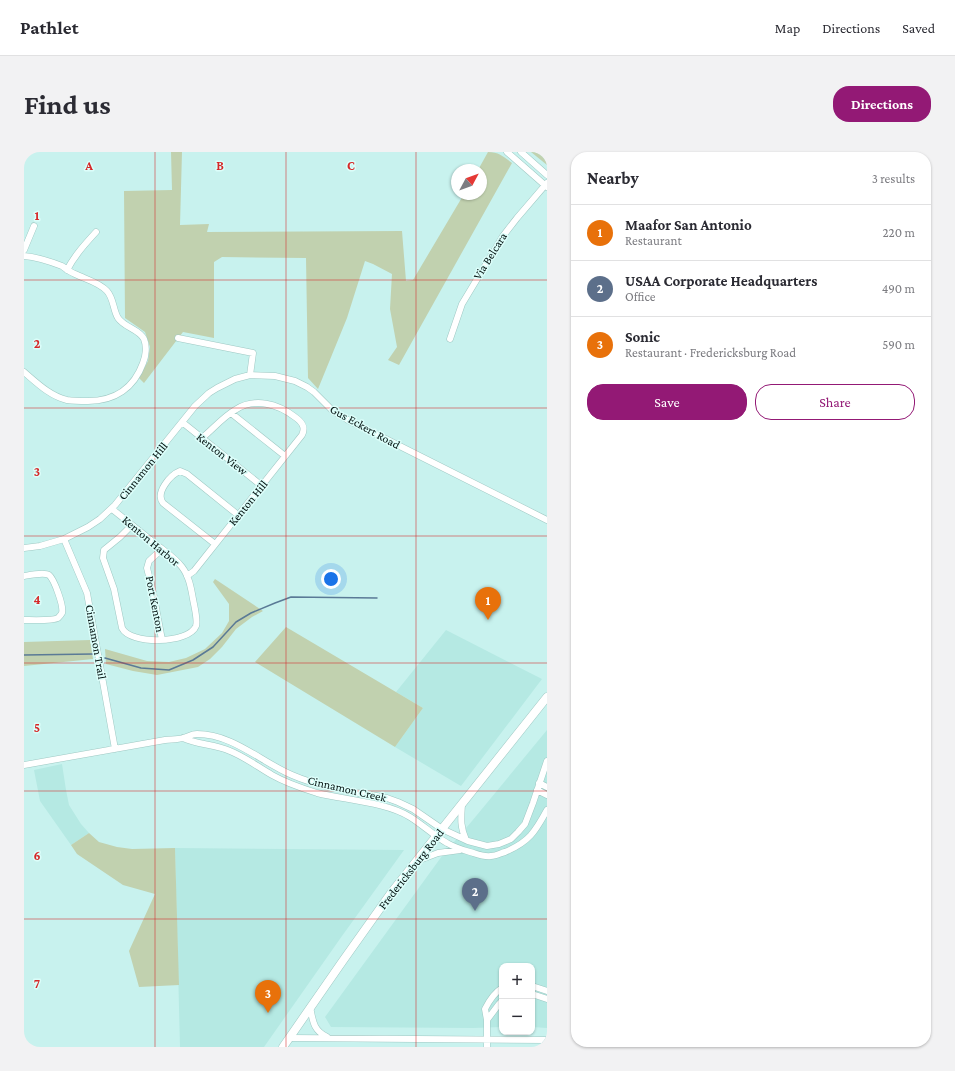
<!DOCTYPE html>
<meta charset="utf-8">
<style>
body{margin:0;font-family:"Crimson Pro",serif;background:#f2f2f3;color:#2b2b33}
.controls{position:absolute;right:12px;bottom:12px;display:grid;overflow:hidden;border-radius:8px;box-shadow:0 1px 3px #0004}
.controls button{width:36px;height:36px;display:grid;place-items:center;padding:0;border:0;border-bottom:1px solid #e1e1e2;background:#fff;color:#2b2b33;font:20px sans-serif}
.compass{position:absolute;left:427px;top:12px;width:36px;height:36px;border-radius:50%;background:#fff;box-shadow:0 1px 3px #0004;rotate:49deg}
.you{position:absolute;left:307px;top:427px;width:14px;height:14px;margin:-10px;border:3px solid #fff;border-radius:50%;background:#1a73e8;box-shadow:0 0 0 6px #1a73e833}
.badge{display:grid;place-items:center;width:26px;height:26px;border-radius:50%;background:#931975;color:#fff;font-size:13px;font-weight:700}
.pin{position:absolute;translate:-50% -33px;filter:drop-shadow(0 1px 2px #0008)}
.pin::after{content:'';position:absolute;top:21px;width:14px;height:12px;background:inherit;clip-path:polygon(0 0,100% 0,50% 100%)}
.list{margin:0;padding:0;list-style:none}
h2{display:flex;justify-content:space-between;align-items:center;height:52px;margin:0;padding:0 16px;font-size:17px}
h2 small{font-size:13px;font-weight:400;color:#7c7c81}
.list li{display:grid;grid-template-columns:26px 1fr auto;gap:12px;align-items:center;box-sizing:border-box;height:56px;padding:0 16px;border-top:1px solid #e1e1e2}
.list b{display:block;font-size:15px;white-space:nowrap}
.list p{margin:0;font-size:13px;white-space:nowrap;color:#7c7c81}
.list em{font-size:13px;font-style:normal;color:#7c7c81}
.actions{display:flex;gap:8px;padding:12px 16px}
.actions a{flex:1;padding:9px 0;border:1px solid #931975;border-radius:16px;text-align:center;font-size:14px;color:#931975}
.actions .main{background:#931975;color:#fff}
.map{position:relative;flex:none;width:523px;height:895px;overflow:hidden;border-radius:16px}
header{display:flex;align-items:center;gap:24px;box-sizing:border-box;height:56px;padding:0 20px;background:#fff;border-bottom:1px solid #e1e1e2}
header strong{font-size:19px}
nav{display:flex;gap:22px;margin-inline-start:auto;font-size:14px}
.intro{display:flex;align-items:center;justify-content:space-between;box-sizing:border-box;height:96px;padding:0 24px}
h1{margin:0;font-size:28px}
.button{padding:10px 18px;border-radius:16px;background:#931975;color:#fff;font-size:14px;font-weight:700}
main{display:flex;gap:24px;padding:0 24px}
aside{flex:1;background:#fff;border-radius:16px;box-shadow:0 1px 3px #0004}
.map>svg:first-child{display:block}
.built{fill:#b5e9e3}
.green{fill:#c1d1af}
.lines{fill:none;stroke-linecap:round;stroke-linejoin:round}
.stream{stroke:#5a7a96;stroke-width:1.5}
.minor-casing{stroke:#9fc8c3;stroke-width:7}
.major-casing{stroke:#9fc8c3;stroke-width:9}
.minor{stroke:#fff;stroke-width:6}
.major{stroke:#fff;stroke-width:8}
.grid{fill:none;stroke:#d62828;stroke-width:1;stroke-opacity:0.55}
.labels{text-anchor:middle;dominant-baseline:central;stroke-width:3;stroke-linejoin:round;paint-order:stroke}
.street-label{font-size:12px;fill:#041211;stroke:#dcfefa}
.grid-label{font-size:13px;text-anchor:middle;font-weight:bold;fill:#d62828;stroke:#dcfefa;stroke-width:3;stroke-linejoin:round;paint-order:stroke}
</style>
<header>
<strong>Pathlet</strong>
<nav><a>Map</a><a>Directions</a><a>Saved</a></nav>
</header>
<div class="intro"><h1>Find us</h1><a class="button">Directions</a></div>
<main>
<div class="map">
<svg width="523" height="895" viewBox="0 0 523 895">
<rect width="100%" height="100%" fill="#c8f2ee"/>
<path class="built" d="M 422,478 L 518,527 L 437,634 L 371,595 L 399,556 L 372,540 Z
M 523,578 L 523,876 L 508,875 L 508,814 L 478,814 L 478,875 L 449,876 L 307,875 L 301,865 L 418,704 L 448,669 Z
M 38,612 L 42,638 L 45,653 L 57,672 L 65,681 L 47,693 L 16,649 L 10,618 Z
M 151,696 L 380,698 L 318,784 L 240,895 L 156,895 Z"/>
<path class="green" d="M 147,0 L 158,0 L 156,73 L 185,72 L 183,80 L 378,79 L 382,129 L 389,128 L 440,42 L 457,42 L 457,18 L 454,18 L 464,0 C 475,0 480,5 488,11 L 375,213 L 364,208 L 373,195 L 366,157 L 368,122 L 349,112 L 341,109 L 323,166 L 294,237 L 284,226 L 282,106 L 198,105 L 190,110 L 190,186 L 159,180 L 120,231 L 115,226 L 124,209 L 126,195 L 121,180 L 101,166 L 100,39 L 148,38 Z
M 507,0 L 523,0 L 523,13 Z
M 191,427 L 239,459 L 228,465 L 212,477 L 198,495 L 186,507 L 174,515 L 133,523 L 109,519 L 82,512 L 81,497 L 123,509 L 145,510 L 162,506 L 181,497 L 198,481 L 205,469 L 205,452 L 189,430 Z
M 262,475 L 399,556 L 371,595 L 231,510 Z
M 66,488 L 69,507 L 0,514 L 0,490 Z
M 65,681 L 75,690 L 93,695 L 108,697 L 151,696 L 155,833 L 115,835 L 105,799 L 131,742 L 99,733 L 53,702 L 47,693 Z"/>
<g class="lines">
<path class="stream" d="M 0,503 L 69,502
M 81,506 L 117,516 L 145,518 L 169,508 L 189,495 L 212,470 L 227,461 L 251,451 L 267,445 L 353,446"/>
<g class="minor-casing">
<path id="minor" d="M 483,0 L 523,35
M 497,0 L 523,23
M 0,98 L 10,74
M 0,104 C 13,105 25,109 38,114 C 42,117 46,120 51,122 C 61,127 75,130 83,139 C 90,147 89,158 94,166 C 101,176 115,177 120,187 C 123,194 122,204 119,211 C 110,236 91,249 64,249 C 57,249 50,249 43,248 C 26,244 13,231 0,220
M 43,118 C 51,103 61,92 72,80
M 154,186 L 229,201 L 226,223
M 426,187 L 438,152 L 479,84 L 493,66 L 523,31
M 207,261 L 261,304
M 158,270 L 238,334
M 88,357 C 103,369 118,381 133,393 C 142,400 151,406 158,415 C 165,424 167,436 169,447 C 170,453 174,468 172,474 C 165,492 106,493 98,476 L 90,437 L 79,406 L 80,398 L 96,385 L 108,373
M 40,387 L 63,441 L 91,597
M 191,392 L 139,351 C 131,341 146,323 156,319 L 163,322 L 214,363
M 0,396 L 16,394 L 40,387 L 64,375 L 76,367 L 91,353 L 171,254 L 185,241 L 193,236 L 211,227 L 226,223 L 251,224 L 271,229 L 283,235 L 290,240 L 309,259 L 324,268 L 523,368
M 138,397 L 125,409 L 123,416 L 129,440 L 138,488
M 0,424 C 6,423 20,420 25,423 C 30,427 40,454 38,461 C 37,463 36,464 34,466 C 29,469 7,468 0,468
M 163,424 L 170,419 L 278,283 C 282,275 278,270 271,265 C 254,252 231,245 211,258 C 199,265 189,277 178,286
M 159,586 C 174,593 190,592 206,599 C 221,605 234,615 248,623 C 262,631 277,636 293,641 C 321,648 362,650 386,665 C 399,673 410,684 423,691 C 430,695 439,698 446,700 C 453,702 459,705 467,704 C 472,704 477,701 481,700 C 505,690 511,680 523,658
M 0,613 L 141,588 C 146,587 153,588 159,586 C 164,585 167,582 173,582 C 209,582 237,610 268,623 C 298,636 332,640 363,646 L 374,650 L 389,657 L 418,677 L 444,689 L 463,694 L 475,692 L 487,687 L 494,680 L 501,672 L 509,651 L 523,609
M 515,631 L 523,635
M 513,638 L 523,643
M 438,652 C 437,667 436,674 442,688
M 393,709 L 414,701 L 436,698
M 508,834 L 523,839
M 508,842 L 523,847
M 286,855 C 289,869 289,878 303,885
M 463,868 L 475,852 L 478,849
M 266,886 L 523,888
M 463,895 L 463,868 L 461,857 C 465,849 470,841 478,836"/>
</g>
<g class="major-casing">
<path id="major" d="M 259,895 L 318,810 L 367,741 L 523,545"/>
</g>
<use href="#minor" class="minor"/>
<use href="#major" class="major"/>
</g>
<path class="grid" d="M 131,0 L 131,895M 262,0 L 262,895M 392,0 L 392,895M 0,128 L 523,128M 0,256 L 523,256M 0,384 L 523,384M 0,511 L 523,511M 0,639 L 523,639M 0,767 L 523,767"/>
<g class="labels">
<g class="street-label">
<text transform="translate(466 104) rotate(-58)">Via Belcara</text>
<text transform="translate(341 275) rotate(29)">Gus Eckert Road</text>
<text transform="translate(198 302) rotate(38)">Kenton View</text>
<text transform="translate(119 319) rotate(-51)">Cinnamon Hill</text>
<text transform="translate(224 351) rotate(-51)">Kenton Hill</text>
<text transform="translate(127 389) rotate(40)">Kenton Harbor</text>
<text transform="translate(131 452) rotate(79)">Port Kenton</text>
<text transform="translate(72 490) rotate(80)">Cinnamon Trail</text>
<text transform="translate(323 637) rotate(13)">Cinnamon Creek</text>
<text transform="translate(387 717) rotate(-52)">Fredericksburg Road</text>
</g>
</g>
<g class="grid-label">
<text x="65" y="18">A</text>
<text x="196" y="18">B</text>
<text x="327" y="18">C</text>
<text x="13" y="68">1</text>
<text x="13" y="196">2</text>
<text x="13" y="324">3</text>
<text x="13" y="452">4</text>
<text x="13" y="580">5</text>
<text x="13" y="708">6</text>
<text x="13" y="836">7</text>
</g>
</svg>
<div class="controls">
<button>+</button>
<button>−</button>
</div>
<svg class="compass" viewBox="-18 -18 36 36"><path d="M0-13l5 13h-10z" fill="#e53935"/><path d="M0 13l5-13h-10z" fill="#7c7c81"/></svg>
<div class="you"></div>
<div class="pin badge" style="left:464px;top:468px;background:#e8710a">1</div>
<div class="pin badge" style="left:451px;top:759px;background:#5c6f8a">2</div>
<div class="pin badge" style="left:244px;top:861px;background:#e8710a">3</div>
</div>
<aside>
<h2>Nearby<small>3 results</small></h2>
<ul class="list">
<li><span class="badge" style="background:#e8710a">1</span><div><b>Maafor San Antonio</b><p>Restaurant</p></div><em>220 m</em></li>
<li><span class="badge" style="background:#5c6f8a">2</span><div><b>USAA Corporate Headquarters</b><p>Office</p></div><em>490 m</em></li>
<li><span class="badge" style="background:#e8710a">3</span><div><b>Sonic</b><p>Restaurant · Fredericksburg Road</p></div><em>590 m</em></li>
</ul>
<div class="actions"><a class="main">Save</a><a>Share</a></div>
</aside>
</main>
